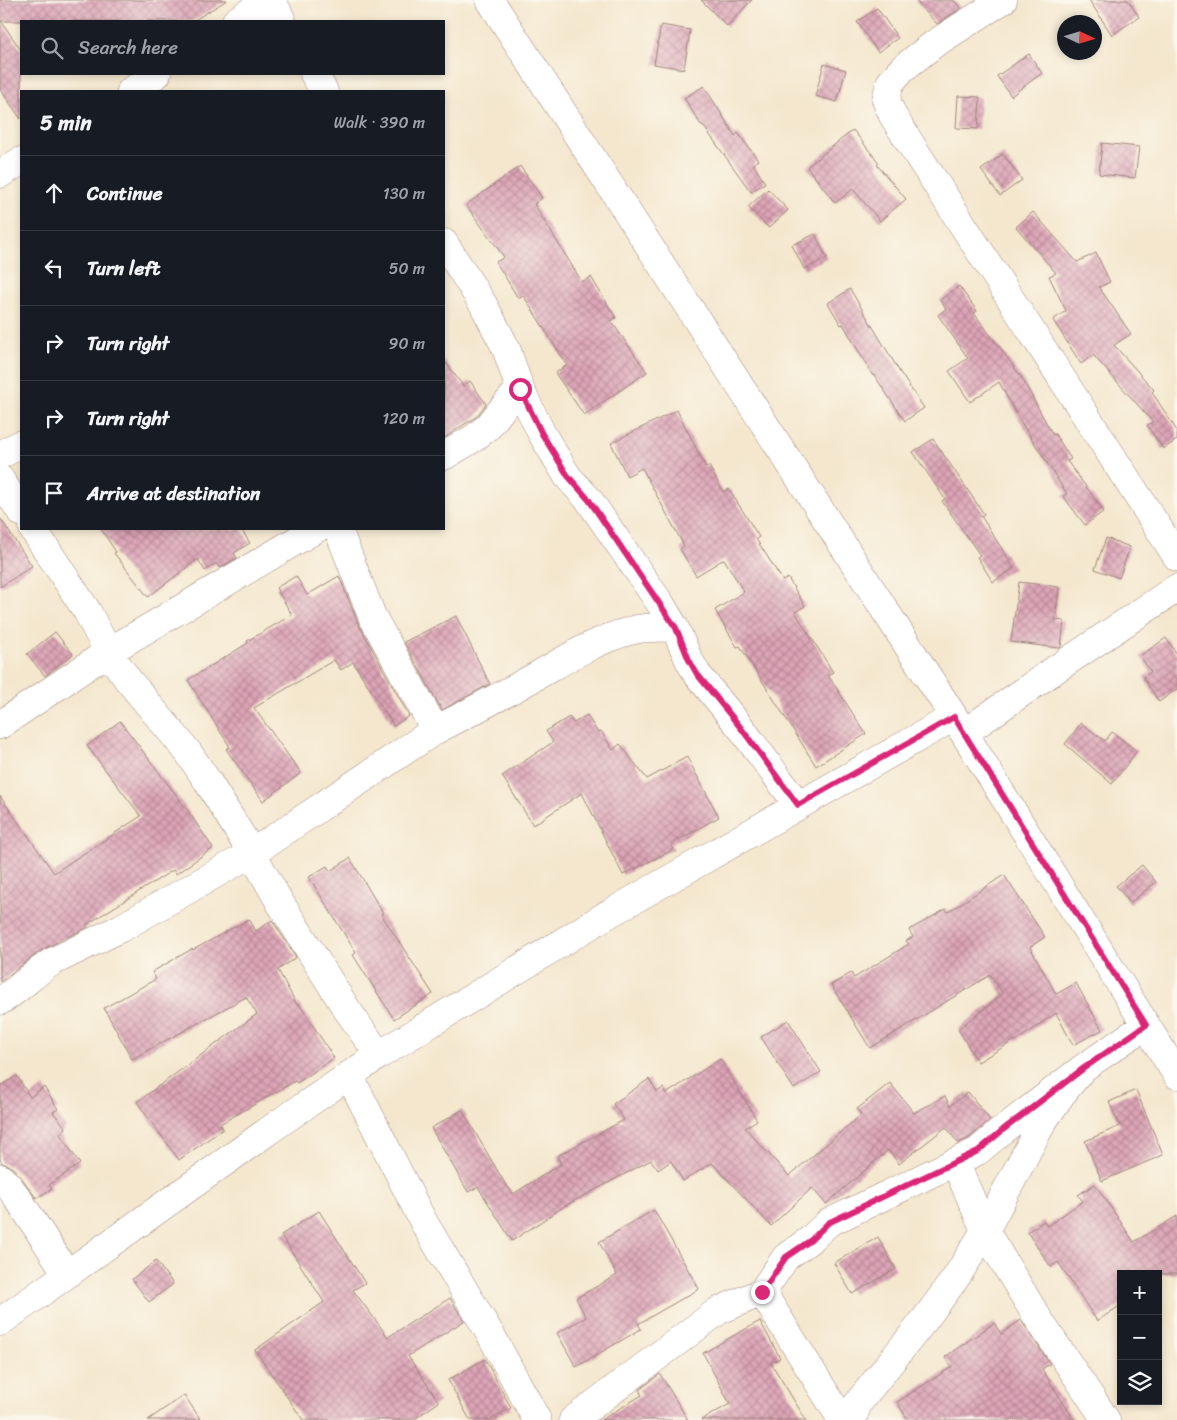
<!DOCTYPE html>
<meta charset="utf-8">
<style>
body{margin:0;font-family:Sriracha,sans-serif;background:#20242c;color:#f1f3f6}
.controls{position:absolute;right:15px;bottom:15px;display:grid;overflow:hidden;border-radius:0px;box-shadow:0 2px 8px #0003}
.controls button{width:45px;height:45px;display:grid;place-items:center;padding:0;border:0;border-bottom:1px solid #363941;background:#171b24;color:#f1f3f6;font:25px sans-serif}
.compass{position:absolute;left:1057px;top:15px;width:45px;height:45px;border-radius:50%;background:#171b24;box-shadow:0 2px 8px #0003;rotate:94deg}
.stop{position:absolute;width:15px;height:15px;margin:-11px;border:4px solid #db2777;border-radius:50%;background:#fff}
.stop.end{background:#db2777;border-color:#fff;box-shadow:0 1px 5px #0008}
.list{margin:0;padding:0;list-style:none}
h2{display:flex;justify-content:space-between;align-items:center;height:65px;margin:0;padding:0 20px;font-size:21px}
h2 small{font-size:16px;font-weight:400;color:#9ea1a6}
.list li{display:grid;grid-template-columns:32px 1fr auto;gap:15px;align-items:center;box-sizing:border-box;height:75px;padding:0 20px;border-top:1px solid #363941}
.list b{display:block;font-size:19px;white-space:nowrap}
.list em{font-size:16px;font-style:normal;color:#9ea1a6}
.icon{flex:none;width:28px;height:28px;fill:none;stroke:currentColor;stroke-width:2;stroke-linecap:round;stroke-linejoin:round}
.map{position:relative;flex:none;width:1177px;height:1420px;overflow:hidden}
.search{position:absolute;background:#171b24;box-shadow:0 2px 8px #0003;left:20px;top:20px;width:425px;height:55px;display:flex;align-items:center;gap:12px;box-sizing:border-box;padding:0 18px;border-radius:0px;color:#9ea1a6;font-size:19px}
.panel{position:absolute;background:#171b24;box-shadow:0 2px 8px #0003;left:20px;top:90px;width:425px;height:440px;border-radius:0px}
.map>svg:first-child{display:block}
.building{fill:url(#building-cross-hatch)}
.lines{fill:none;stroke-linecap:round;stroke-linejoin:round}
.minor-casing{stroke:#9f837c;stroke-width:29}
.minor{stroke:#fff;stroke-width:28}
.route{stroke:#db2777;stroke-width:6}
</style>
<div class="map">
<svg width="1177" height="1420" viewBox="0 0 1177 1420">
<defs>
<pattern id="building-cross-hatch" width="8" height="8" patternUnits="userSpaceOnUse" patternTransform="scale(1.25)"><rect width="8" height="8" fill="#dda5b7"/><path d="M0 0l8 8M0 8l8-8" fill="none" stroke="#b58695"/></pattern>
</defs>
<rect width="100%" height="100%" fill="#fbf7ec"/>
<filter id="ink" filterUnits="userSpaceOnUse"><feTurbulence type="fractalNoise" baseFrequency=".02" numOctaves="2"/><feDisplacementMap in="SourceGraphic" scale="10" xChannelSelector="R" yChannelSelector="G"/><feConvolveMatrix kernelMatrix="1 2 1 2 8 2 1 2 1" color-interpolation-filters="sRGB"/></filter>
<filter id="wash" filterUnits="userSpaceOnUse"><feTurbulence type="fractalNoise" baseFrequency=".0096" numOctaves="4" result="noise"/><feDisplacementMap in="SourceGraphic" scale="20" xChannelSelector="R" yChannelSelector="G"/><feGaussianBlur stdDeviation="1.12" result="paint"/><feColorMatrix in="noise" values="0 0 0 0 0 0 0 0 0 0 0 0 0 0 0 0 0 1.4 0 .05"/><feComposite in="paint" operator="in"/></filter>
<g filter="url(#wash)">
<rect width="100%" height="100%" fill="#f4e7ce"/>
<g id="blocks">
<path class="building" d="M 0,0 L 227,0 L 193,21 L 1,21 L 21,50 L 21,119 L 0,89 Z
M 701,0 L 752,0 L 727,26 Z
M 915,0 L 953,0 L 961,8 L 937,24 Z
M 1089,0 L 1128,0 L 1139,17 L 1112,35 Z
M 877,8 L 898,38 L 878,52 L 857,22 Z
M 661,25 L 690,30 L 684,69 L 654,64 Z
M 1029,54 L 1042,73 L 1011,96 L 997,76 Z
M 824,64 L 846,70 L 837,102 L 815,96 Z
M 704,86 L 735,136 L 738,133 L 758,160 L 753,164 L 765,183 L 751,192 L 702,124 L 701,125 L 684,98 Z
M 958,96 L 980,97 L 978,129 L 956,128 Z
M 853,130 L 879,163 L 877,165 L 906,199 L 880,221 L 853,189 L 835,203 L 807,167 Z
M 1102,143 L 1139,147 L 1135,178 L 1099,174 Z
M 1003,154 L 1022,180 L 1000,196 L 981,170 Z
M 520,166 L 542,198 L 534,204 L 582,282 L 591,277 L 616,318 L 611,321 L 647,372 L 584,415 L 555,373 L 567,365 L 523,295 L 518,298 L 496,262 L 504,257 L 466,205 Z
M 768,189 L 788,210 L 769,228 L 748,207 Z
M 1033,212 L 1077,262 L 1096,253 L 1110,282 L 1099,287 L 1131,334 L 1114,345 L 1154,390 L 1152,392 L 1177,431 L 1177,440 L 1163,449 L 1147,425 L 1153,422 L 1093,355 L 1081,364 L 1053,320 L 1066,311 L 1049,276 L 1056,273 L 1016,227 Z
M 815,234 L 827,258 L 804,269 L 792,245 Z
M 959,286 L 977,311 L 974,313 L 1020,375 L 1053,435 L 1055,434 L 1071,459 L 1067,461 L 1104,511 L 1085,525 L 1063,496 L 1067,494 L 1019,419 L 999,382 L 970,402 L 949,371 L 968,358 L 938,315 L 946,309 L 940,300 Z
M 850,289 L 901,374 L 924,408 L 905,421 L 874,375 L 873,376 L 843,324 L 841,325 L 828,303 Z
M 444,360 L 463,386 L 470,381 L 486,404 L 477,416 L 444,438 Z
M 677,410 L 706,468 L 709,466 L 723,492 L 729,489 L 759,537 L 756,539 L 783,581 L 788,578 L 805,606 L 795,612 L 833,672 L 828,675 L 866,734 L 816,766 L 740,646 L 737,647 L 715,610 L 744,592 L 724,559 L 696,576 L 680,549 L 684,546 L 642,468 L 627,476 L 611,443 Z
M 933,439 L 984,514 L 981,516 L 1014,568 L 993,582 L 977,557 L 980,555 L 942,501 L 945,499 L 913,452 Z
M 0,518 L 32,566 L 0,587 Z
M 101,529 L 241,529 L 250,543 L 234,553 L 237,558 L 219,568 L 216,563 L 205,571 L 198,559 L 148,597 L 114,553 L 116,552 Z
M 1106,538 L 1130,547 L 1119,578 L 1095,569 Z
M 296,576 L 307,595 L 339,576 L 358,623 L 409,716 L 394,726 L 353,662 L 341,670 L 334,660 L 254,708 L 301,773 L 263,801 L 226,749 L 230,747 L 188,680 L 248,643 L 247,641 L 292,615 L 276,588 Z
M 1019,582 L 1059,587 L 1055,620 L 1064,621 L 1061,647 L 1059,648 L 1011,642 Z
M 456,616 L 490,684 L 442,710 L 404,642 Z
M 55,632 L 73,654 L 45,676 L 27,654 Z
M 1166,638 L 1177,654 L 1177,689 L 1159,702 L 1143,677 L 1151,672 L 1140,656 Z
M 587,715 L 598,733 L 601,731 L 613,750 L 620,744 L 647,779 L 687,757 L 719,817 L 671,844 L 674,849 L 623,875 L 582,793 L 533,825 L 502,776 L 553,742 L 546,731 L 569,717 L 574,723 Z
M 120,721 L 186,808 L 213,848 L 176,874 L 173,870 L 86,925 L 88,927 L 43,949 L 0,982 L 0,796 L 54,873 L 141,816 L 87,746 Z
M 1081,723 L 1105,741 L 1112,732 L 1137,751 L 1112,784 L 1065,744 Z
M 350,858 L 383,913 L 381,914 L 433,994 L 394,1019 L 353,955 L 356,953 L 309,877 L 327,866 L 330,871 Z
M 1142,865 L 1156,882 L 1130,903 L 1116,886 Z
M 1004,875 L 1045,937 L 1030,947 L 1056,994 L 1076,983 L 1102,1030 L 1073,1045 L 1056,1013 L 1016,1041 L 1015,1040 L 978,1062 L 958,1029 L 1003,994 L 990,975 L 870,1048 L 831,985 L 851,973 L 854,978 L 909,944 L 906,941 L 913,937 L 909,930 L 946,909 L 948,912 Z
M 249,919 L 256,931 L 272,920 L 296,957 L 278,970 L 297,1005 L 299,1004 L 334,1058 L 297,1083 L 295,1081 L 220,1124 L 223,1129 L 179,1160 L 137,1102 L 257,1014 L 246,997 L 132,1059 L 104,1008 L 156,979 L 152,972 L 192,949 L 193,950 Z
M 788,1020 L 821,1072 L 794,1089 L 761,1037 Z
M 720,1059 L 757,1120 L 745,1128 L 789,1176 L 861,1115 L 857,1109 L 890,1083 L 914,1113 L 945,1096 L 950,1106 L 968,1092 L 990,1120 L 969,1138 L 958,1143 L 946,1127 L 899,1164 L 888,1150 L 826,1204 L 812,1188 L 771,1226 L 712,1163 L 683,1181 L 671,1161 L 658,1170 L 651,1160 L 563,1207 L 512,1241 L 478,1187 L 468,1192 L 431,1128 L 462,1110 L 507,1187 L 508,1187 L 513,1194 L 561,1164 L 557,1156 L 624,1120 L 613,1104 L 649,1079 L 657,1092 L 663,1088 L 666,1094 Z
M 17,1076 L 30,1097 L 44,1087 L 58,1109 L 53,1112 L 66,1128 L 60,1134 L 80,1164 L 49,1185 L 52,1189 L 36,1198 L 18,1173 L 10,1166 L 2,1163 L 0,1159 L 0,1086 Z
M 1136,1090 L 1163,1155 L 1102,1181 L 1085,1141 L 1120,1126 L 1109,1102 Z
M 1095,1184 L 1134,1242 L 1177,1216 L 1177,1274 L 1121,1274 L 1121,1305 L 1097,1321 L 1058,1262 L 1051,1267 L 1027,1232 L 1044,1221 L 1047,1226 L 1083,1201 L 1078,1195 Z
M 654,1210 L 699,1289 L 638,1324 L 641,1329 L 576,1367 L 557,1333 L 586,1317 L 576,1298 L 617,1275 L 599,1242 Z
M 319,1211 L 365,1283 L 353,1290 L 388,1337 L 450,1298 L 464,1321 L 408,1356 L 439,1402 L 413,1420 L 303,1420 L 255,1350 L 324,1302 L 281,1235 Z
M 878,1237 L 896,1269 L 852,1294 L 834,1263 Z
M 156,1261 L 173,1284 L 149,1302 L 132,1279 Z
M 1021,1320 L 1050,1364 L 1042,1369 L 1074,1420 L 908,1420 L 897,1402 L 952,1367 L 945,1357 L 994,1323 L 1001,1334 Z
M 760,1321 L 780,1358 L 771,1363 L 806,1420 L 701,1420 L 730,1404 L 703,1353 Z
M 485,1359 L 511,1408 L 490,1420 L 470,1420 L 448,1380 Z
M 660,1374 L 688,1420 L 601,1420 L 642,1395 L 639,1390 Z
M 184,1395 L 201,1420 L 148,1420 Z"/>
</g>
</g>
<g filter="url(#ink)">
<use href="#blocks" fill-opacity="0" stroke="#9f837c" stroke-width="1"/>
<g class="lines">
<g class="minor-casing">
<path id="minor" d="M 272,0 L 282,21
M 490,0 L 954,717 L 1177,1075
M 1003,0 L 934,44 L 902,69 L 890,83 L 886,100 L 893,116 L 917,154 L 1177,557
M 236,21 L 268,0
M 314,74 L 324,91
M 131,91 L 157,74
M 0,174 L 21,161
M 444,243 L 483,304 L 506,348 L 520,389 L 542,434 L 568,477 L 589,500 L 662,606 L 675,628 L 689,660 L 697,674 L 741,728 L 798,805
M 0,455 L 21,444
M 444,456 L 474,438 L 488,427 L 502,409 L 520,389
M 0,479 L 21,512
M 338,529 L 372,616 L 430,721 L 434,731 L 252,853 L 279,901 L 346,1008 L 379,1055
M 0,725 L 108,652 L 316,529
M 434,731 C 467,714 499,697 531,679 C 563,661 595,640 630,631 C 645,626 660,628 675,628
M 964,733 L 1056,669 L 1177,588
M 0,1001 C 19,990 34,973 52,962 L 121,928 L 252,853 L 208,782 L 188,752 L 129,681 L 108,652 L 87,611 L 33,529
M 349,1075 L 423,1221 L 492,1337 L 537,1420
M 955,1162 L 985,1231 L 1039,1320 L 1106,1420
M 0,1178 L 8,1185 L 19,1200 L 67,1274
M 762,1292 L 842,1420
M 0,1322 L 278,1124 L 379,1055 L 605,916 L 954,717
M 573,1420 L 718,1311 L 762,1292 L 786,1257 L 811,1239 L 828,1223 L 978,1151 L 1004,1129 L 1083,1068
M 852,1420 L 858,1403 L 926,1318 L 957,1276 L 985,1231 L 1042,1123 L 1061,1095 L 1083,1068 L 1146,1025"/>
</g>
<use href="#minor" class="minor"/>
</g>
</g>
<g class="lines" filter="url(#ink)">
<path class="route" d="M 520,389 L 542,434 L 568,476 L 589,500 L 676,628 L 689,660 L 697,674 L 741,728 L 798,805 L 954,717 L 1146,1025 L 1084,1068 L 1004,1129 L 978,1151 L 828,1223 L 811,1240 L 786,1257 L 762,1292"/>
</g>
</svg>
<div class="controls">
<button>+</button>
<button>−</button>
<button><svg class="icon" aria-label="layers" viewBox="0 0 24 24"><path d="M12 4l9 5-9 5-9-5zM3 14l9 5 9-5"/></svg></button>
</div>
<svg class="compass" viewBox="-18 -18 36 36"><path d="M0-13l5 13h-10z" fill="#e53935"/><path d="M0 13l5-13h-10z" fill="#9ea1a6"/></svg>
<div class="stop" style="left:520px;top:389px"></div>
<div class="stop end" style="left:762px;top:1292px"></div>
<div class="search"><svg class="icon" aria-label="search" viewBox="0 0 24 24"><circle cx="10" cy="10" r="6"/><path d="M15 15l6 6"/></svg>Search here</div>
<section class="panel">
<h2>5 min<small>Walk · 390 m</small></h2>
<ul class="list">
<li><svg class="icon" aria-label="ahead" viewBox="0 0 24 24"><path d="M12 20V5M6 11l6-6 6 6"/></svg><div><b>Continue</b></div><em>130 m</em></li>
<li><svg class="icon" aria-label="left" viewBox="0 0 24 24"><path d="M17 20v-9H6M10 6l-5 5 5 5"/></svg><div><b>Turn left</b></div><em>50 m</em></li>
<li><svg class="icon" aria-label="right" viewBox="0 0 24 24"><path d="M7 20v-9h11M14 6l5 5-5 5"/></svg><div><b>Turn right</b></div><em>90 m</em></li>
<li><svg class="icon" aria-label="right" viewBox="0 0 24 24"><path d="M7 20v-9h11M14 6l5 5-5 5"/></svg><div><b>Turn right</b></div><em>120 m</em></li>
<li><svg class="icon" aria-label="arrive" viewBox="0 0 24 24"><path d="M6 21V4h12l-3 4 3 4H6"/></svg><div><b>Arrive at destination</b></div></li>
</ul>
</section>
</div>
